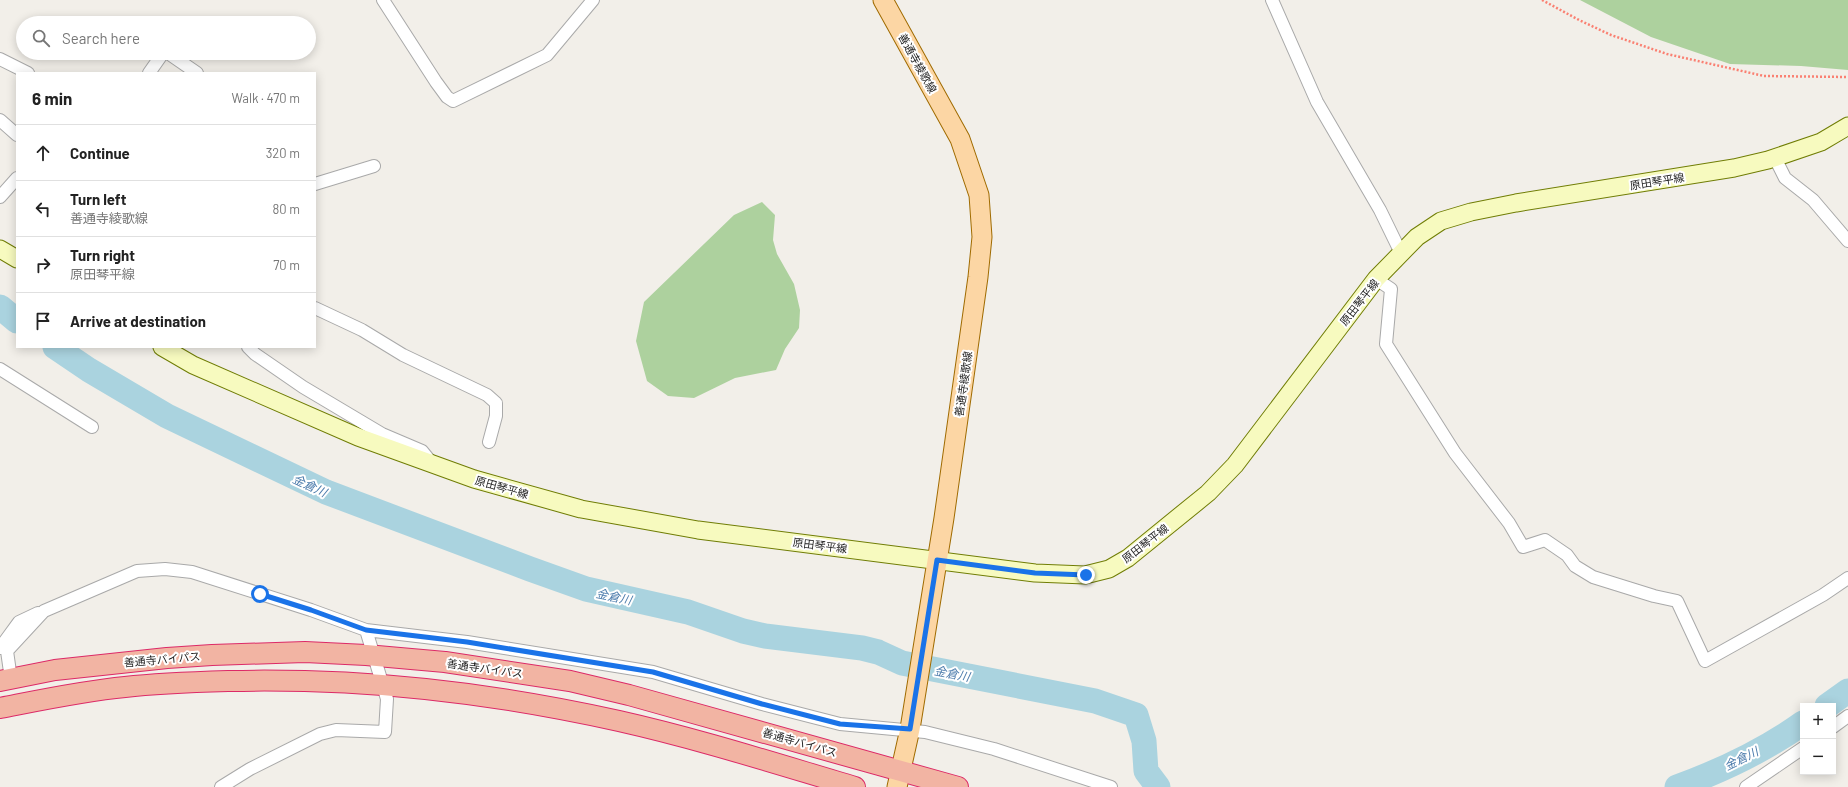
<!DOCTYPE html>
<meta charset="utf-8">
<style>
body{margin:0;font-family:Barlow,"Noto Sans JP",sans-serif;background:#f6f6f6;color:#222}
.controls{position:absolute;right:12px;bottom:12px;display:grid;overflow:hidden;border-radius:0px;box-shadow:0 2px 10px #0003}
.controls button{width:36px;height:36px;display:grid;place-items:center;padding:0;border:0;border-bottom:1px solid #e0e0e0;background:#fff;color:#222;font:20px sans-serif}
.stop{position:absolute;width:12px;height:12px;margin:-9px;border:3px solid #1a73e8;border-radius:50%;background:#fff}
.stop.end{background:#1a73e8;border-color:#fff;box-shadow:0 1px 4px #0008}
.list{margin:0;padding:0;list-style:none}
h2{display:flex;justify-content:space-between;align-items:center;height:52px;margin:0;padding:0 16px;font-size:17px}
h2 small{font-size:13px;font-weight:400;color:#767676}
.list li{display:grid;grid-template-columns:26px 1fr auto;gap:12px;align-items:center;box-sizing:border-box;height:56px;padding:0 16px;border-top:1px solid #e0e0e0}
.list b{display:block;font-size:15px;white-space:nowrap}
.list p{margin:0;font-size:13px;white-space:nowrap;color:#767676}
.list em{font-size:13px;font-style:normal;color:#767676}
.icon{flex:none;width:22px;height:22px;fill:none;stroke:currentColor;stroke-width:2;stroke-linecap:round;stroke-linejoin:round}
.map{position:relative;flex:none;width:1848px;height:787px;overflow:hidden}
.search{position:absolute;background:#fff;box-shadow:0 2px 10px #0003;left:16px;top:16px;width:300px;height:44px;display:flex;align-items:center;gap:10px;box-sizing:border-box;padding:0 14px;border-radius:22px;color:#767676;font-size:15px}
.panel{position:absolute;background:#fff;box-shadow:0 2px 10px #0003;left:16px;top:72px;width:300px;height:276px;border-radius:0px}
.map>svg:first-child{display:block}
.forest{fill:#add19e}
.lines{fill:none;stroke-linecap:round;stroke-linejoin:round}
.river{stroke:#aad3df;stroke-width:25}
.minor-casing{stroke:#a9a9a9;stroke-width:14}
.secondary-casing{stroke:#707d05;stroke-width:19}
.primary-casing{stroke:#a06b00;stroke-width:21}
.trunk-casing{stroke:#dc2a67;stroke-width:22}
.path{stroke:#fa8072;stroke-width:2.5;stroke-dasharray:2 2;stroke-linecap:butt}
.minor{stroke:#fff;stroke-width:12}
.secondary{stroke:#f7fabf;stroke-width:17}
.primary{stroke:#fcd6a4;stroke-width:19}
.trunk{stroke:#f2b4a3;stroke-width:20}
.route{stroke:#1a73e8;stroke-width:5}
.labels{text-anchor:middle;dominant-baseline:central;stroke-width:4;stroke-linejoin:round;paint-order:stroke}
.street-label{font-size:11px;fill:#222;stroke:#fff}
.water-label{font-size:12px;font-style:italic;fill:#4a7aab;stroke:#fff}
</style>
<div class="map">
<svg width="1848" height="787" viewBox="0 0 1848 787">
<rect width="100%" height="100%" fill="#f2efe9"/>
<path class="forest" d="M 1580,0 L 1848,0 L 1848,70 L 1801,66 L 1730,64 L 1651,37 Z
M 762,202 L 775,215 L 773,240 L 777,254 L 794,284 L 800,310 L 799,328 L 785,349 L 776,370 L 735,378 L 694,398 L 668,396 L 647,381 L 636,341 L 644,302 L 734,215 Z"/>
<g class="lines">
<path class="river" d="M 0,307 L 17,321
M 55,347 L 89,370 L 167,416 L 326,492 L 530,569 L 586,589 L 688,612 L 743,631 L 765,636 L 862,648 L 878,652 L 902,663 L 1095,701 L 1136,715 L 1144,741 L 1146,771 L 1158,787
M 1827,706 L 1848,691
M 1677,787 C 1721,771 1765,750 1803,723"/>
<g class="minor-casing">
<path id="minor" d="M 383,0 L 436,82 L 447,97 L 453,101 L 547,55 L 593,0
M 1272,0 L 1317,102 L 1380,210 L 1401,253
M 168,53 L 197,73
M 0,59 L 28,73
M 149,73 L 163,53
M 0,120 L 17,135
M 1775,158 L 1785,178 L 1813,200 L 1848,241
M 315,184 L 374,166
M 0,197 L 17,178
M 1376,279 L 1391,289 L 1386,344 L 1455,453 L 1509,523 L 1523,547 L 1545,540 L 1567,555 L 1575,566 L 1593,577 L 1654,596 L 1677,601 L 1705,661 L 1823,595 L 1848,578
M 315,308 L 362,330 L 403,355 L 487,395 L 496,403 L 496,416 L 489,442
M 248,347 L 255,354 L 303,387 L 382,434 L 422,451 L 431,462
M 0,369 L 92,427
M 0,648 L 19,622 L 38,613
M 11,679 L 7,651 L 44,611 L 137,571 L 165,569 L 192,572 L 311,610 L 366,630 L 467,642 L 653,672 L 762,704 L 840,724 L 925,732 L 994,749 L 1111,787
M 1833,727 L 1848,716
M 221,787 L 250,769 L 320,734 L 336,730 L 385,732 L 387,699 L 366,630
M 1746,787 L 1803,748"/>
</g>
<g class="secondary-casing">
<path id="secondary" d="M 0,249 L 17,259
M 162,347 L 193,365 L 358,437 L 474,479 L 581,509 L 698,530 L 1035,573 L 1085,575 L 1109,569 L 1128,558 L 1208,493 L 1235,465 L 1376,279 L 1417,237 L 1441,221 L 1471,212 L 1516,203 L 1734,168 L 1768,160 L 1821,142 L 1848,126"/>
</g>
<g class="primary-casing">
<path id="primary" d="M 883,0 L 960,139 L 979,195 L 982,237 L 978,277 L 944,518 L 910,729 L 897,787"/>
</g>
<g class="trunk-casing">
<path id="trunk" d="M 0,681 L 55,670 L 167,658 L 212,655 L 305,652 L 366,655 L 445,662 L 570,681 L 629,695 L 958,787
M 0,708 C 41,700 83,691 125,687 C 160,683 195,682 229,681 C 364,678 488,692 619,721 C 699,739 777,764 855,787"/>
</g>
<path class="path" d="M 1542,0 L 1579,20 L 1611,35 L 1667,54 L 1764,76 L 1848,77"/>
<use href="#minor" class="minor"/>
<use href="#secondary" class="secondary"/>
<use href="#primary" class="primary"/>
<use href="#trunk" class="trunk"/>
</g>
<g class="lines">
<path class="route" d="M 260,594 L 311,610 L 366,630 L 467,642 L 653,672 L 762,704 L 840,724 L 910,729 L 937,560 L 1035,573 L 1086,575"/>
</g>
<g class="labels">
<g class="street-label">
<text transform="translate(918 63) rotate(61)">善通寺綾歌線</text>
<text transform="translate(1657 181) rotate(-9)">原田琴平線</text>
<text transform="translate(1359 302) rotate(-52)">原田琴平線</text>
<text transform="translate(963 384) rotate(-82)">善通寺綾歌線</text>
<text transform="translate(502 487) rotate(16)">原田琴平線</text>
<text transform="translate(1145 543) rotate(-38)">原田琴平線</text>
<text transform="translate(820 545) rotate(7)">原田琴平線</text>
<text transform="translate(162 659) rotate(-5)">善通寺バイパス</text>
<text transform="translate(485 668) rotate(8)">善通寺バイパス</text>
<text transform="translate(800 742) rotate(16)">善通寺バイパス</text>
</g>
<g class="water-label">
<text transform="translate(310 485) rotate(25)">金倉川</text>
<text transform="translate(614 596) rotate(12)">金倉川</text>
<text transform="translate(952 673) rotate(11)">金倉川</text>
<text transform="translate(1741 758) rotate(-26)">金倉川</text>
</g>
</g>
</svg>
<div class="controls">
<button>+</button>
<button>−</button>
</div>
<div class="stop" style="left:260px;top:594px"></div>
<div class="stop end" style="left:1086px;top:575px"></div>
<div class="search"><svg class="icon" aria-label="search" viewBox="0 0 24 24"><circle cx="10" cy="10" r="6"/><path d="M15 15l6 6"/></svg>Search here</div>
<section class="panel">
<h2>6 min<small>Walk · 470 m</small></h2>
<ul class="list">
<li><svg class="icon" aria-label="ahead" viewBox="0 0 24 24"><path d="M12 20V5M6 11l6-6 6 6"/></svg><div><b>Continue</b></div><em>320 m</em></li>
<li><svg class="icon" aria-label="left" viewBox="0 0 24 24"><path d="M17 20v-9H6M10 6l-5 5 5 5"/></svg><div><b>Turn left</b><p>善通寺綾歌線</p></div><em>80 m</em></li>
<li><svg class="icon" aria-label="right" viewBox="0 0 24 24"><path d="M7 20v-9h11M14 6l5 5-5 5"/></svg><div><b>Turn right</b><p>原田琴平線</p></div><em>70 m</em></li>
<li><svg class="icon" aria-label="arrive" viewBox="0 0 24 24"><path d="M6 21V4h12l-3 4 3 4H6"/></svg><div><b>Arrive at destination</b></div></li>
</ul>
</section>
</div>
